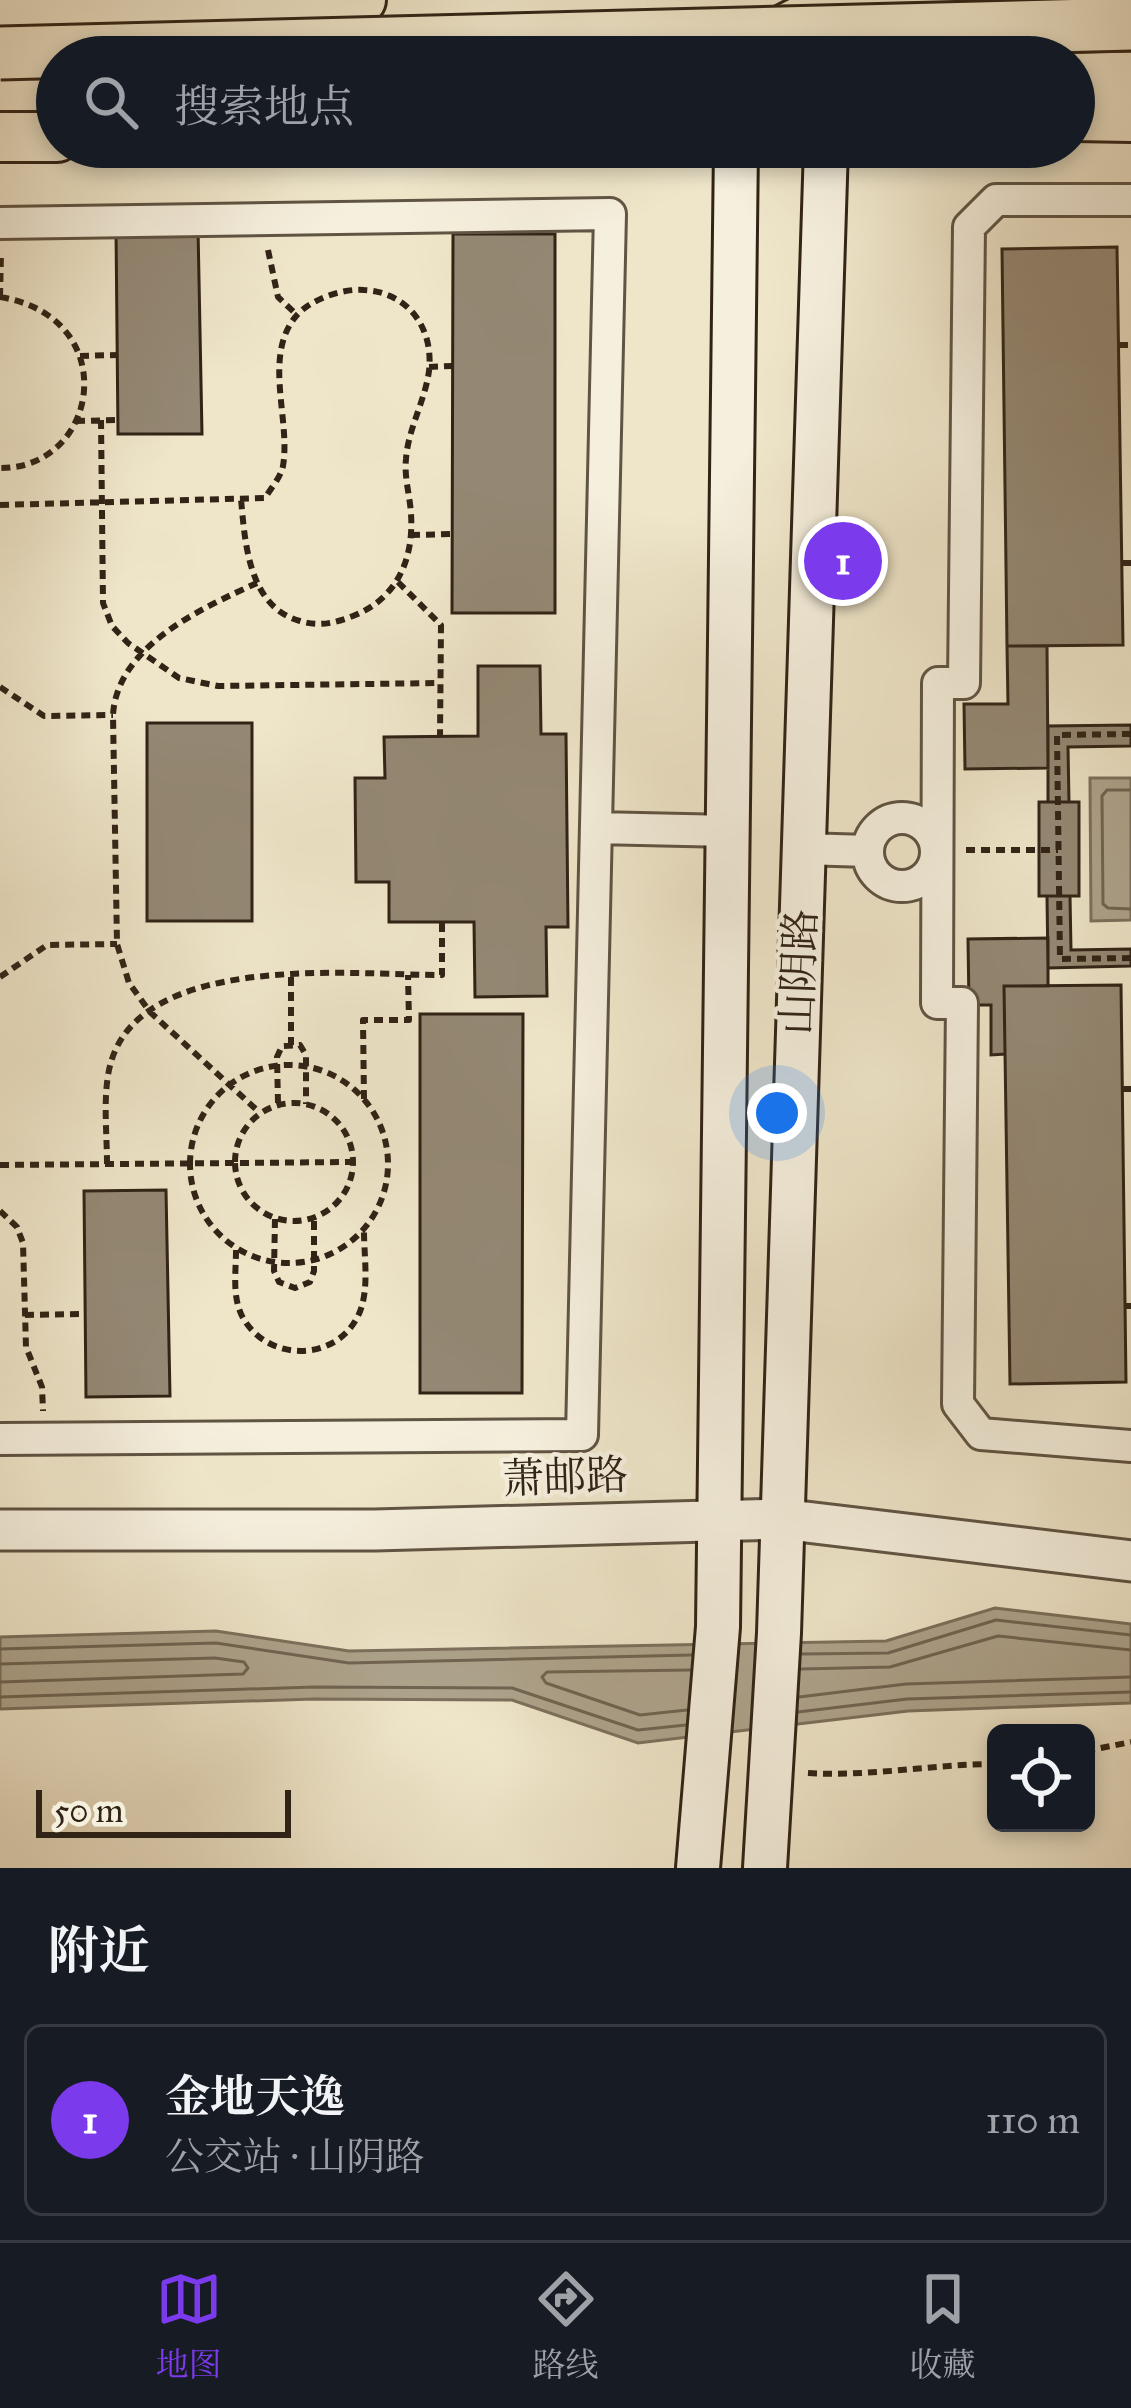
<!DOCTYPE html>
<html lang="zh">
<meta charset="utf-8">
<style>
body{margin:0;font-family:"IM FELL Great Primer","Noto Serif SC",serif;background:#20242c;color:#f1f3f6}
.controls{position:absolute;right:36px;bottom:36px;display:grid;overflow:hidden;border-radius:18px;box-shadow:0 6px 18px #0003}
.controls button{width:108px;height:108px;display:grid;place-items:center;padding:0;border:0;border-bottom:3px solid #363941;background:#171b24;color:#f1f3f6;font:60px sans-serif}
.scale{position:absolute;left:36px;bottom:30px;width:255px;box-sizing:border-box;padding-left:12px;border:6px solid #312316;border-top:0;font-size:33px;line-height:42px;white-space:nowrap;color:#312316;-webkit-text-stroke:9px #f5efdd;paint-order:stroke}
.you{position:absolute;left:777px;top:1113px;width:42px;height:42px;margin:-30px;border:9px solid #fff;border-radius:50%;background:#1a73e8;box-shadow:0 0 0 18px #1a73e833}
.badge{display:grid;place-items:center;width:78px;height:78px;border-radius:50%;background:#7c3aed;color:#fff;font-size:39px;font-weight:700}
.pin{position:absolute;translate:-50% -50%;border:6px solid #fff;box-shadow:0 3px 12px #0006}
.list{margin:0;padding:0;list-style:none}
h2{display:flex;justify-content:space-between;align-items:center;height:156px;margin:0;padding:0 48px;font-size:51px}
h2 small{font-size:39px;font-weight:400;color:#9ea1a6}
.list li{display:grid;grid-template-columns:78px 1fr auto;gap:36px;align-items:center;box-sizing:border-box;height:192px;margin:0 24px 24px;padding:0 24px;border:3px solid #363941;border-radius:18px}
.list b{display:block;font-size:45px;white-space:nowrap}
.list p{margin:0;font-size:39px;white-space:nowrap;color:#9ea1a6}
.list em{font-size:39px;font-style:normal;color:#9ea1a6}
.icon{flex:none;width:66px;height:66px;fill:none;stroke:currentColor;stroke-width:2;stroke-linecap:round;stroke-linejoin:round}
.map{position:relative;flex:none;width:1131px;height:1868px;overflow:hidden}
.search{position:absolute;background:#171b24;box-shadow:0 6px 18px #0003;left:36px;right:36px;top:36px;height:132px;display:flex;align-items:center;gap:30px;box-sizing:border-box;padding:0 42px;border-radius:66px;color:#9ea1a6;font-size:45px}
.sheet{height:372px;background:#171b24}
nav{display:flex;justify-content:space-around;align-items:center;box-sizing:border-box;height:168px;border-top:3px solid #363941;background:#171b24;font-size:33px;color:#9ea1a6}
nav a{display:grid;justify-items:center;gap:6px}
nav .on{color:#7c3aed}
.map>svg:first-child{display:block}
.water{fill:#aea48d;stroke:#7c705d;stroke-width:3}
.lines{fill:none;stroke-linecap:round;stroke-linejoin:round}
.shore{stroke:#706452;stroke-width:3}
.building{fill:#948874;stroke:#312316;stroke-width:3}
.minor-casing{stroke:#605443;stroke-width:36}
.tertiary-casing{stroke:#605443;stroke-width:45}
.secondary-casing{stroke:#312316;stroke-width:48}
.primary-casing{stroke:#312316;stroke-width:54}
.trunk-casing{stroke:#312316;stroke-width:57}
.path{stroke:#312316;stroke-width:6;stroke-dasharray:9 6;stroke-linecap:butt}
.minor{stroke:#f5efdd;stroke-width:30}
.tertiary{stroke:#f5efdd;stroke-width:39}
.secondary{stroke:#f5efdd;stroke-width:42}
.primary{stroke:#efe6ca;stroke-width:48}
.trunk{stroke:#efe6ca;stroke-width:51}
.trunk-bridge-casing{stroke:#312316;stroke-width:57;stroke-linecap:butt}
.trunk-bridge{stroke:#efe6ca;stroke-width:51}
.labels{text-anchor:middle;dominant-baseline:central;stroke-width:9;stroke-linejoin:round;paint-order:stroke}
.street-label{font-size:42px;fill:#312316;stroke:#f5efdd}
</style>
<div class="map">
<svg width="1131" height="1868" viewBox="0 0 1131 1868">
<rect width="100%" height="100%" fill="#efe6ca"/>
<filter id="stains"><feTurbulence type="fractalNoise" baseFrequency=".00167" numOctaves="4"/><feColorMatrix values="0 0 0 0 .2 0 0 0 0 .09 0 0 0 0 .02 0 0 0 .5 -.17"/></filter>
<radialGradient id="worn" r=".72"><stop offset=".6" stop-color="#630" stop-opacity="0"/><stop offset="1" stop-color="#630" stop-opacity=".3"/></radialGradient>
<path class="water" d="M 1090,778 L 1131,778 L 1131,920 L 1091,921 Z
M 995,1608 L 1131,1624 L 1131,1703 L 908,1711 L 638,1743 L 512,1700 L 314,1699 L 0,1709 L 0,1637 L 216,1631 L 349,1651 L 886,1641 Z"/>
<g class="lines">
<path class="shore" d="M 1131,790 L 1107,790 L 1102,796 L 1103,904 L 1108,908 L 1131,909
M 0,1649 L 216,1643 L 349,1663 L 692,1655
M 802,1654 L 888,1653 L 996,1620 L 1131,1635
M 0,1664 L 215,1658 L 244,1662 L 248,1668 L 243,1674 L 0,1682
M 801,1669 L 890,1667 L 998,1636 L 1131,1650
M 0,1697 L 314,1687 L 512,1688 L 638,1730 L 686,1725
M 799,1697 L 906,1684 L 1131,1677
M 687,1710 L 640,1715 L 546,1683 L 542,1677 L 547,1672 L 690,1670
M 798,1712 L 907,1699 L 1131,1692"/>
</g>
<path class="building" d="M 198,228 L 202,434 L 118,434 L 116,229 Z
M 453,234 L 555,234 L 555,613 L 452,613 Z
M 1117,247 L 1123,645 L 1007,646 L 1002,249 Z
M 1007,646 L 1047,646 L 1048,768 L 965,769 L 964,704 L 1008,704 Z
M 478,666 L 540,666 L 541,734 L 566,734 L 568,927 L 546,927 L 547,996 L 475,997 L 474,922 L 389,922 L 389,882 L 356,882 L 355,778 L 385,778 L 384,737 L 478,736 Z
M 147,723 L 252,723 L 252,921 L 147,921 Z
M 1131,725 L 1131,746 L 1068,747 L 1069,802 L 1048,802 L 1048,726 Z
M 1039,802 L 1079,802 L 1079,896 L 1039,896 Z
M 1047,896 L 1070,896 L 1071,950 L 1131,949 L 1131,966 L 1048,968 Z
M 1048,938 L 1048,986 L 1004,986 L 1005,1054 L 991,1055 L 991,1005 L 969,1005 L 968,939 Z
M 1121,985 L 1126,1382 L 1010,1384 L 1004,986 Z
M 420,1014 L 523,1014 L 522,1393 L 420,1393 Z
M 166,1190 L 170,1396 L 86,1397 L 84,1191 Z"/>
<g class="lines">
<g class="minor-casing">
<path id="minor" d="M 1131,200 L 996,200 L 969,227 L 964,683 L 938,683 L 937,1003 L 962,1003 L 958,1404 L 981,1434 L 1131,1446
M 0,223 L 610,214 L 582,1435 L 0,1439
M868 852a34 34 0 1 1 68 0a34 34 0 1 1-68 0Z
M 596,828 L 729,831
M 803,849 L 868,851"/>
</g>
<g class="tertiary-casing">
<path id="tertiary" d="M 0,1530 L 375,1530 L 781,1519 L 1131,1561"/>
</g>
<g class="secondary-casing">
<path id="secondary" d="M 698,1868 L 718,1627 L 736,147
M 765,1868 L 779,1633 L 826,147"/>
</g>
<g class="primary-casing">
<path id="primary" d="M 0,15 L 361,0
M 770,37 L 834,4 L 999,0
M 1074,116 L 1131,117
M 0,137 L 57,137"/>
</g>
<g class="trunk-casing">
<path id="trunk" d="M 1074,79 L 1131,78"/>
</g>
<path class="path" d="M 268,250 L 278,297 L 297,315
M 0,297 C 124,317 100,469 0,468
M 0,297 L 1,253
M 1119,345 L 1131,345
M 80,356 L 118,355
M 429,367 L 452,366
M 101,420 L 103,603 L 112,626 L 128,643 L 179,678 L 218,686 L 440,683
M 76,421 L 118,420
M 0,505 L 265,498 C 271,488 281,477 283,466 C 291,419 262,355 297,315 C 311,299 344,288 364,290 C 407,292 434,327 429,371 C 425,401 408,429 406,459 C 404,477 410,496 411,514 C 414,559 397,599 353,616 C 335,623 319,627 300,621 C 249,607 245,544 241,499
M 411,535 L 452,534
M 1122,563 L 1131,563
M 398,582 L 441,625 L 440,737
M 257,583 C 202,608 117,646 113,715 L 117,944 L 129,983 L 150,1012 L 259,1112
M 0,687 L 44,716 L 113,715
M 1131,734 L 1057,735 L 1060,959 L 1131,958
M 966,850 L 1058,850
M 0,977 L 47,945 L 117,944
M 291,977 L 291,1045
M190 1164a99 99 0 1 1 198 0a99 99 0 1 1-198 0Z
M 1122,1089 L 1131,1089
M 364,1099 L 363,1020 L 409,1020 L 408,975
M235 1162a59 59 0 1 1 118 0a59 59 0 1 1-118 0Z
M 278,1103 L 277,1057 L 282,1046 L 300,1045 L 306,1055 L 306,1104
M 107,1164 C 107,1134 103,1099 109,1070 C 134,950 351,975 442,975 L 442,922
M 0,1165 L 353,1162
M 0,1211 L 17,1227 L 23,1243 L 26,1347 L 42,1387 L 43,1411
M 275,1219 L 274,1271 L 279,1282 L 295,1288 L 310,1282 L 314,1271 L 314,1218
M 236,1250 C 236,1272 232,1296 242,1316 C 266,1362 335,1363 358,1316 C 370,1292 364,1258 364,1231
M 1125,1306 L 1131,1306
M 25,1315 L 86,1314
M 1086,1751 L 1131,1742
M 808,1773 C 871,1777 933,1764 996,1764"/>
<use href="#minor" class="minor"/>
<use href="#tertiary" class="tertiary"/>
<use href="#secondary" class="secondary"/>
<use href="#primary" class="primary"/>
<use href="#trunk" class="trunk"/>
<g class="trunk-bridge-casing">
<path id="trunk-bridge" d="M 0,53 L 1131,24"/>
</g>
<use href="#trunk-bridge" class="trunk-bridge"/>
</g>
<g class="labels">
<g class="street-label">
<text transform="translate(799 972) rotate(-88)">山阴路</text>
<text transform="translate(565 1477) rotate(-2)">萧邮路</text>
</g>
</g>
<rect width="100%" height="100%" filter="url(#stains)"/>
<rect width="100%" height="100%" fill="url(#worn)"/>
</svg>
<div class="controls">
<button><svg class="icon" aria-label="locate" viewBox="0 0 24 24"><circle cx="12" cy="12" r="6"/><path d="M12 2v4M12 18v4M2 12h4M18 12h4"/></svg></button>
</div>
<div class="scale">50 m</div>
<div class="you"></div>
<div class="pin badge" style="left:843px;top:561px">1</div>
<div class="search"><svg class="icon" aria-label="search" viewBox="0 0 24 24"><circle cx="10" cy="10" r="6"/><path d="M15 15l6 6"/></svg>搜索地点</div>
</div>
<section class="sheet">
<h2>附近<small></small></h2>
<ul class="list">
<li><span class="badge">1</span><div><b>金地天逸</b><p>公交站 · 山阴路</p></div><em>110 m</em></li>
</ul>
</section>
<nav>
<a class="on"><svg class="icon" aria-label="map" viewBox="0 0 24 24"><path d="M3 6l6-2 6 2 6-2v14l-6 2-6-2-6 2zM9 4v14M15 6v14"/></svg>地图</a>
<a><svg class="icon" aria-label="directions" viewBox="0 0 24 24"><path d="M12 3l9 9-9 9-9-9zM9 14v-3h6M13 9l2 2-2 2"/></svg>路线</a>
<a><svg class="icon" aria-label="saved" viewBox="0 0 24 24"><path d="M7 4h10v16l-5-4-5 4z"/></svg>收藏</a>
</nav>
